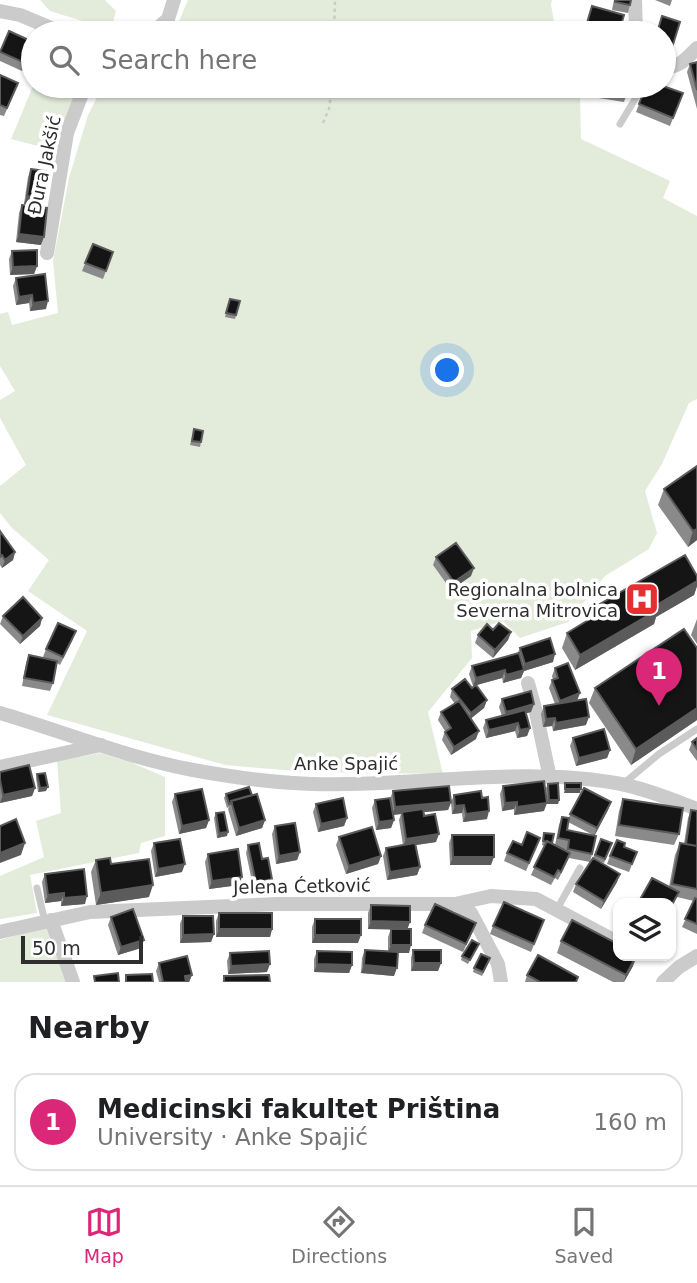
<!DOCTYPE html>
<meta charset="utf-8">
<style>
body{margin:0;font-family:"DejaVu Sans",sans-serif;background:#f2f2f2;color:#202124}
.controls{position:absolute;right:21px;bottom:21px;display:grid;overflow:hidden;border-radius:14px;box-shadow:0 2px 5px #0004}
.controls button{width:63px;height:63px;display:grid;place-items:center;padding:0;border:0;border-bottom:2px solid #e0e0e0;background:#fff;color:#202124;font:35px sans-serif}
.scale{position:absolute;left:21px;bottom:18px;width:122px;box-sizing:border-box;padding-left:7px;border:4px solid #2e2e2e;border-top:0;font-size:19px;line-height:24px;white-space:nowrap;color:#2e2e2e;-webkit-text-stroke:5px #fff;paint-order:stroke}
.you{position:absolute;left:448px;top:371px;width:24px;height:24px;margin:-18px;border:5px solid #fff;border-radius:50%;background:#1a73e8;box-shadow:0 0 0 10px #1a73e833}
.badge{display:grid;place-items:center;width:46px;height:46px;border-radius:50%;background:#db2777;color:#fff;font-size:23px;font-weight:700}
.pin{position:absolute;translate:-50% -58px;filter:drop-shadow(0 2px 4px #0008)}
.pin::after{content:'';position:absolute;top:37px;width:24px;height:21px;background:inherit;clip-path:polygon(0 0,100% 0,50% 100%)}
.list{margin:0;padding:0;list-style:none}
h2{display:flex;justify-content:space-between;align-items:center;height:91px;margin:0;padding:0 28px;font-size:30px}
h2 small{font-size:23px;font-weight:400;color:#757577}
.list li{display:grid;grid-template-columns:46px 1fr auto;gap:21px;align-items:center;box-sizing:border-box;height:98px;margin:0 14px 14px;padding:0 14px;border:2px solid #e0e0e0;border-radius:21px}
.list b{display:block;font-size:26px;white-space:nowrap}
.list p{margin:0;font-size:23px;white-space:nowrap;color:#757577}
.list em{font-size:23px;font-style:normal;color:#757577}
.icon{flex:none;width:38px;height:38px;fill:none;stroke:currentColor;stroke-width:2;stroke-linecap:round;stroke-linejoin:round}
.map{position:relative;flex:none;width:697px;height:982px;overflow:hidden}
.search{position:absolute;background:#fff;box-shadow:0 2px 5px #0004;left:21px;right:21px;top:21px;height:77px;display:flex;align-items:center;gap:18px;box-sizing:border-box;padding:0 24px;border-radius:38px;color:#757577;font-size:26px}
.sheet{height:203px;background:#fff}
nav{display:flex;justify-content:space-around;align-items:center;box-sizing:border-box;height:98px;border-top:2px solid #e0e0e0;background:#fff;font-size:19px;color:#757577}
nav a{display:grid;justify-items:center;gap:4px}
nav .on{color:#db2777}
.map>svg:first-child{display:block}
.green{fill:#e3ecdb}
.lines{fill:none;stroke-linecap:round;stroke-linejoin:round}
.path{stroke:#cbcbcb;stroke-width:2.5;stroke-dasharray:3.5 3.5;stroke-linecap:butt}
.lane{stroke:#cbcbcb;stroke-width:7}
.street{stroke:#cbcbcb;stroke-width:14}
.wall{fill:#8a8a8a;fill-rule:evenodd}
.shaded-wall{fill:#5b5b5b}
.building{fill:#151515;stroke:#5b5b5b;stroke-width:2}
.labels{text-anchor:middle;dominant-baseline:central;stroke-width:7;stroke-linejoin:round;paint-order:stroke}
.street-label{font-size:18px;fill:#2e2e2e;stroke:#fff}
.poi-label{font-size:18px;fill:#2e2e2e;stroke:#fff;text-anchor:end}
</style>
<div class="map">
<svg width="697" height="982" viewBox="0 0 697 982">
<rect width="100%" height="100%" fill="#fff"/>
<path class="green" d="M 40,0 L 105,0 L 116,11 L 111,30 L 50,11 Z
M 188,0 L 552,0 L 551,5 L 556,33 L 174,33 Z
M 33,86 L 77,86 L 57,151 L 11,139 Z
M 103,86 L 582,86 L 580,97 L 581,139 L 670,181 L 663,198 L 697,216 L 697,399 L 689,403 L 662,464 L 645,491 L 657,533 L 649,549 L 605,576 L 568,622 L 520,638 L 503,621 L 471,631 L 472,658 L 428,712 L 443,774 L 306,772 L 225,765 L 47,715 L 87,631 L 28,591 L 49,560 L 12,528 L 0,513 L 0,486 L 26,465 L 0,418 L 0,400 L 15,391 L 0,366 L 0,314 L 8,312 L 12,325 L 58,313 L 53,261 L 69,178 L 88,115 Z
M 100,753 L 130,762 L 165,777 L 165,836 L 141,843 L 139,853 L 30,875 L 37,913 L 0,919 L 0,876 L 44,857 L 36,821 L 61,813 L 57,761 Z
M 46,927 L 66,982 L 0,982 L 0,940 Z"/>
<g class="lines">
<path class="path" d="M 334,33 L 335,0
M 323,123 L 329,109 L 332,86"/>
<path class="lane" d="M 620,124 L 643,86
M 623,784 L 659,754 L 697,729
M 37,888 L 45,922
M 557,909 L 580,868"/>
<path class="street" d="M 635,0 L 636,33
M 0,11 L 20,15 L 63,33
M 152,33 L 168,19 L 174,0
M 664,68 C 680,67 686,59 697,48
M 47,253 L 67,133 L 85,86
M 528,683 L 536,712 L 550,778
M 0,713 C 64,732 128,758 193,770 C 226,776 260,781 293,783 C 401,790 516,764 621,784 C 647,789 673,800 697,809
M 0,767 L 101,745
M 455,904 L 471,913 L 498,964 L 501,982
M 51,920 L 73,982
M 0,932 L 90,912 L 278,904 L 455,904 L 491,896 L 536,899 L 617,942
M 663,982 L 679,967 L 697,956"/>
</g>
<path class="wall" d="M 614,0 L 631,0 L 628,13 L 612,10 Z
M 655,0 L 672,0 L 670,6 Z
M 680,22 L 668,59 L 664,57 L 664,33 Z
M 33,47 L 22,71 L 0,61 L 0,50 Z
M 697,62 L 697,109 L 687,72 L 690,64 Z
M 0,75 L 15,91 L 4,116 L 0,115 Z
M 588,86 L 629,86 L 624,102 L 586,96 Z
M 646,86 L 683,93 L 670,126 L 636,112 Z
M 31,169 L 39,206 L 24,204 L 28,177 Z
M 22,205 L 41,245 L 16,242 L 19,213 Z
M 93,244 L 113,252 L 103,279 L 82,271 Z
M 12,251 L 37,266 L 34,274 L 10,275 L 9,259 Z
M 16,278 L 46,309 L 30,311 L 29,303 L 16,305 L 13,286 Z
M 230,299 L 240,301 L 235,319 L 225,317 Z
M 194,429 L 201,442 L 200,447 L 190,445 Z
M 697,466 L 697,540 L 688,547 L 658,505 L 664,489 Z
M 0,531 L 15,552 L 13,560 L 2,568 L 0,565 Z
M 436,557 L 471,576 L 451,590 L 433,565 Z
M 697,576 L 697,586 L 694,595 L 656,617 L 654,624 L 575,670 L 562,648 L 567,633 L 587,622 L 591,609 Z
M 3,616 L 42,618 L 40,626 L 20,644 L 0,624 Z
M 697,619 L 697,644 L 691,635 Z
M 511,632 L 508,640 L 493,658 L 475,643 L 478,635 Z
M 73,639 L 60,665 L 57,663 L 53,683 L 50,691 L 22,686 L 26,663 L 29,655 L 47,659 L 43,657 L 46,649 Z
M 520,648 L 553,662 L 524,671 L 521,678 L 503,683 L 502,678 L 473,686 L 469,674 L 472,666 L 517,654 Z
M 697,648 L 697,720 L 631,765 L 589,703 L 595,688 Z
M 555,668 L 577,701 L 586,725 L 553,731 L 552,726 L 543,727 L 541,714 L 544,706 L 555,704 L 549,688 L 552,680 L 553,680 L 552,676 Z
M 472,688 L 487,700 L 484,708 L 471,718 L 476,739 L 451,755 L 442,740 L 445,731 L 438,720 L 441,712 L 455,704 L 450,697 L 452,689 Z
M 502,699 L 531,712 L 526,713 L 530,728 L 527,736 L 517,738 L 515,731 L 486,738 L 483,728 L 486,720 L 502,716 L 499,707 Z
M 573,738 L 610,750 L 607,758 L 576,766 L 570,746 Z
M 697,738 L 697,761 L 689,750 L 692,742 Z
M 0,772 L 35,788 L 32,796 L 0,803 Z
M 37,774 L 46,791 L 38,792 L 36,778 Z
M 548,784 L 559,800 L 558,804 L 547,804 L 546,788 Z
M 503,786 L 544,811 L 514,815 L 514,809 L 502,811 L 500,794 Z
M 393,791 L 451,802 L 454,795 L 487,819 L 463,822 L 462,813 L 452,814 L 451,803 L 448,810 L 424,812 L 436,842 L 416,845 L 420,867 L 417,875 L 387,880 L 383,856 L 386,848 L 403,845 L 399,820 L 401,814 L 393,815 L 394,820 L 391,828 L 376,830 L 372,808 L 375,800 L 390,799 Z
M 175,794 L 209,820 L 206,828 L 179,834 L 172,802 Z
M 226,794 L 252,795 L 265,820 L 262,828 L 236,836 L 228,809 L 229,807 L 227,808 L 224,798 Z
M 623,799 L 679,834 L 674,845 L 615,836 L 619,811 Z
M 316,804 L 347,818 L 344,826 L 318,832 L 313,812 Z
M 608,810 L 595,835 L 592,854 L 590,862 L 569,858 L 558,880 L 555,878 L 551,885 L 531,875 L 544,846 L 542,845 L 544,833 L 554,834 L 552,844 L 555,845 L 559,825 L 562,817 L 569,818 L 570,814 ZM 568,822 L 593,835 L 567,830 Z
M 691,810 L 697,811 L 697,934 L 682,927 L 694,901 L 677,897 L 671,910 L 669,887 L 675,855 L 680,843 L 684,844 L 688,818 Z
M 216,813 L 227,836 L 217,838 L 214,818 Z
M 275,826 L 300,852 L 297,860 L 276,864 L 272,834 Z
M 452,835 L 491,865 L 450,865 L 449,843 Z
M 339,837 L 381,856 L 378,864 L 346,874 L 336,845 Z
M 540,838 L 526,871 L 504,861 L 507,853 L 522,845 Z
M 601,839 L 612,843 L 604,863 L 597,860 L 617,882 L 601,909 L 573,892 L 576,884 L 593,858 Z
M 154,843 L 182,872 L 155,877 L 151,851 Z
M 248,845 L 262,859 L 272,879 L 269,887 L 254,891 L 246,853 Z
M 624,847 L 637,852 L 629,872 L 607,864 L 610,856 Z
M 208,854 L 239,885 L 209,889 L 205,862 Z
M 96,860 L 111,864 L 149,897 L 96,905 L 91,872 Z
M 45,874 L 85,904 L 61,906 L 61,901 L 45,903 L 42,882 Z
M 371,905 L 410,922 L 407,929 L 409,953 L 398,953 L 394,976 L 361,973 L 362,958 L 365,950 L 388,951 L 388,937 L 391,929 L 368,929 L 368,913 Z
M 219,913 L 272,929 L 270,937 L 216,937 L 216,921 Z
M 183,916 L 214,934 L 211,942 L 180,943 L 180,924 Z
M 111,917 L 141,948 L 118,955 L 108,925 Z
M 315,919 L 358,943 L 312,943 L 312,927 Z
M 425,925 L 473,931 L 463,952 L 422,933 Z
M 493,926 L 541,928 L 531,952 L 490,934 Z
M 561,941 L 633,966 L 624,982 L 613,982 L 557,953 Z
M 479,944 L 468,964 L 461,960 L 462,956 Z
M 413,950 L 441,963 L 438,971 L 411,971 L 411,958 Z
M 317,951 L 352,965 L 349,973 L 314,972 L 314,959 Z
M 230,953 L 267,972 L 228,974 L 227,961 Z
M 489,962 L 482,976 L 473,972 L 474,968 Z
M 159,963 L 192,975 L 189,982 L 159,982 L 156,971 Z
M 527,975 L 577,982 L 525,982 Z"/>
<path class="shaded-wall" d="M 27,196 L 42,198 L 39,206 L 24,204 Z
M 19,234 L 44,237 L 41,245 L 16,242 Z
M 37,266 L 34,274 L 10,275 L 13,267 Z
M 32,295 L 29,303 L 16,305 L 19,297 Z
M 48,301 L 46,309 L 30,311 L 33,303 Z
M 697,529 L 697,540 L 688,547 L 693,531 Z
M 15,552 L 13,560 L 2,568 L 5,560 Z
M 474,568 L 471,576 L 451,590 L 454,582 Z
M 697,581 L 697,586 L 694,595 L 656,617 L 654,624 L 575,670 L 580,655 L 657,605 Z
M 42,618 L 40,626 L 20,644 L 23,636 Z
M 511,632 L 508,640 L 493,658 L 495,650 Z
M 555,654 L 553,662 L 524,671 L 521,678 L 503,683 L 506,675 L 522,671 L 525,664 Z
M 505,670 L 502,678 L 473,686 L 476,678 Z
M 580,693 L 577,701 L 557,709 L 560,701 Z
M 487,700 L 484,708 L 468,721 L 471,713 Z
M 534,704 L 531,712 L 503,720 L 506,712 Z
M 697,708 L 697,720 L 631,765 L 636,749 Z
M 589,717 L 586,725 L 553,731 L 556,723 Z
M 555,718 L 552,726 L 543,727 L 546,719 Z
M 518,723 L 515,731 L 486,738 L 489,730 Z
M 530,728 L 527,736 L 517,738 L 520,730 Z
M 479,731 L 476,739 L 451,755 L 454,747 Z
M 610,750 L 607,758 L 576,766 L 579,758 Z
M 48,787 L 46,791 L 38,792 L 40,788 Z
M 35,788 L 32,796 L 0,803 L 3,795 Z
M 565,789 L 581,789 L 580,793 L 564,793 Z
M 549,800 L 559,800 L 558,804 L 547,804 Z
M 451,802 L 448,810 L 402,814 L 402,812 L 401,814 L 392,815 L 395,807 Z
M 517,802 L 514,809 L 502,811 L 505,803 Z
M 611,802 L 608,810 L 594,836 L 597,828 Z
M 547,803 L 544,811 L 514,815 L 517,807 Z
M 464,805 L 462,813 L 452,814 L 455,806 Z
M 489,811 L 487,819 L 463,822 L 466,814 Z
M 347,818 L 344,826 L 318,832 L 321,824 Z
M 209,820 L 206,828 L 179,834 L 182,826 Z
M 265,820 L 262,828 L 236,836 L 239,828 Z
M 394,820 L 391,828 L 376,830 L 379,822 Z
M 228,832 L 227,836 L 217,838 L 219,833 Z
M 439,834 L 436,842 L 403,847 L 406,839 Z
M 25,843 L 21,855 L 0,863 L 0,853 Z
M 300,852 L 297,860 L 276,864 L 279,856 Z
M 381,856 L 378,864 L 346,874 L 349,866 Z
M 453,857 L 494,857 L 491,865 L 450,865 Z
M 185,864 L 182,872 L 155,877 L 158,869 Z
M 420,867 L 417,875 L 387,880 L 390,872 Z
M 620,874 L 617,882 L 601,909 L 604,901 Z
M 242,877 L 239,885 L 209,889 L 212,881 Z
M 272,879 L 269,887 L 254,891 L 256,883 Z
M 153,885 L 149,897 L 96,905 L 101,893 Z
M 64,893 L 61,901 L 45,903 L 48,895 Z
M 87,896 L 85,904 L 61,906 L 64,898 Z
M 371,921 L 410,922 L 407,930 L 368,929 Z
M 219,929 L 272,929 L 270,937 L 216,937 Z
M 214,934 L 211,942 L 180,943 L 183,935 Z
M 315,935 L 361,935 L 358,943 L 312,943 Z
M 144,940 L 141,948 L 118,955 L 121,947 Z
M 391,945 L 411,945 L 409,953 L 388,953 Z
M 637,956 L 633,966 L 624,982 L 626,975 Z
M 414,963 L 441,963 L 438,971 L 411,971 Z
M 270,964 L 267,972 L 228,974 L 231,966 Z
M 317,964 L 352,965 L 349,973 L 314,972 Z
M 364,965 L 397,968 L 394,976 L 361,973 Z
M 192,975 L 189,982 L 183,982 L 185,976 Z"/>
<path class="building" d="M 615,0 L 631,0 L 630,5 L 615,2 Z
M 592,6 L 624,15 L 619,33 L 584,33 Z
M 662,16 L 680,22 L 671,51 L 664,48 L 664,33 L 657,33 Z
M 9,31 L 33,42 L 33,46 L 25,63 L 0,52 Z
M 697,62 L 697,90 L 690,64 Z
M 0,75 L 18,83 L 7,108 L 0,105 Z
M 590,86 L 629,86 L 627,94 L 589,88 Z
M 646,86 L 663,86 L 683,93 L 673,118 L 639,104 Z
M 31,169 L 46,171 L 42,198 L 27,196 Z
M 22,205 L 47,208 L 44,237 L 19,234 Z
M 93,244 L 113,252 L 106,271 L 85,263 Z
M 37,250 L 37,266 L 13,267 L 12,251 Z
M 45,274 L 48,301 L 33,303 L 32,295 L 19,297 L 16,278 Z
M 230,299 L 240,301 L 236,315 L 226,313 Z
M 194,429 L 203,431 L 201,442 L 192,441 Z
M 697,466 L 697,529 L 693,531 L 664,489 Z
M 0,531 L 15,552 L 5,560 L 2,555 L 0,557 Z
M 456,543 L 474,568 L 454,582 L 436,557 Z
M 685,555 L 697,576 L 697,581 L 657,605 L 659,609 L 580,655 L 567,633 L 595,616 L 591,609 Z
M 23,597 L 42,618 L 23,636 L 3,616 Z
M 58,623 L 76,631 L 63,657 L 46,649 Z
M 499,623 L 511,632 L 495,650 L 478,635 L 487,624 L 493,630 Z
M 684,629 L 697,648 L 697,708 L 636,749 L 595,688 Z
M 550,638 L 555,654 L 525,664 L 520,648 Z
M 519,653 L 524,670 L 506,675 L 505,670 L 476,678 L 472,666 Z
M 29,655 L 57,661 L 53,683 L 24,678 Z
M 568,663 L 580,693 L 560,701 L 552,680 L 558,678 L 555,668 Z
M 465,679 L 472,688 L 476,685 L 487,700 L 471,713 L 452,689 Z
M 531,691 L 534,704 L 506,712 L 502,699 Z
M 586,699 L 589,717 L 556,723 L 555,718 L 546,719 L 544,706 Z
M 459,701 L 479,731 L 454,747 L 445,732 L 451,728 L 441,712 Z
M 525,710 L 530,728 L 520,730 L 518,723 L 489,730 L 486,720 Z
M 604,729 L 610,750 L 579,758 L 573,738 Z
M 697,738 L 697,749 L 692,742 Z
M 29,765 L 35,788 L 3,795 L 0,780 L 0,772 Z
M 45,773 L 48,787 L 40,788 L 37,774 Z
M 544,781 L 547,803 L 517,807 L 517,802 L 505,803 L 503,786 Z
M 558,783 L 559,800 L 549,800 L 548,784 Z
M 565,783 L 581,783 L 581,789 L 565,789 Z
M 449,786 L 451,802 L 395,807 L 393,791 Z
M 249,787 L 252,795 L 231,801 L 232,803 L 229,804 L 226,794 Z
M 584,788 L 611,802 L 597,828 L 570,814 Z
M 202,789 L 209,820 L 182,826 L 175,794 Z
M 481,791 L 482,798 L 488,797 L 489,811 L 466,814 L 464,805 L 455,806 L 454,795 Z
M 257,794 L 265,820 L 239,828 L 231,801 Z
M 343,798 L 347,818 L 321,824 L 316,804 Z
M 390,798 L 394,820 L 379,822 L 375,800 Z
M 623,799 L 683,808 L 679,834 L 619,825 Z
M 423,809 L 424,816 L 435,814 L 439,834 L 406,839 L 402,812 Z
M 691,810 L 697,811 L 697,846 L 686,844 Z
M 224,812 L 228,832 L 219,833 L 216,813 Z
M 562,817 L 569,818 L 567,830 L 596,836 L 592,854 L 568,849 L 569,840 L 558,838 Z
M 16,819 L 25,843 L 0,853 L 0,826 Z
M 295,823 L 300,852 L 279,856 L 275,826 Z
M 372,827 L 381,856 L 349,866 L 339,837 Z
M 527,832 L 540,838 L 529,863 L 507,853 L 513,841 L 522,845 Z
M 544,833 L 554,834 L 552,843 L 543,841 Z
M 452,835 L 494,835 L 494,857 L 453,857 Z
M 180,839 L 185,864 L 158,869 L 154,843 Z
M 601,839 L 612,843 L 605,859 L 595,855 Z
M 617,840 L 625,843 L 624,847 L 637,852 L 632,864 L 610,856 Z
M 547,841 L 570,853 L 561,872 L 558,870 L 554,877 L 534,867 Z
M 259,843 L 262,859 L 268,858 L 272,879 L 256,883 L 248,845 Z
M 415,843 L 420,867 L 390,872 L 386,848 Z
M 680,843 L 697,846 L 697,889 L 672,884 Z
M 238,849 L 242,877 L 212,881 L 208,854 Z
M 110,858 L 111,864 L 149,859 L 153,885 L 101,893 L 96,860 Z
M 593,858 L 620,874 L 604,901 L 576,884 Z
M 84,869 L 87,896 L 64,898 L 64,893 L 48,895 L 45,874 Z
M 652,878 L 679,892 L 671,906 L 671,903 L 638,903 Z
M 695,898 L 697,899 L 697,924 L 685,919 Z
M 504,902 L 544,920 L 534,944 L 493,926 Z
M 435,904 L 476,923 L 466,944 L 425,925 Z
M 371,905 L 410,906 L 410,922 L 371,921 Z
M 133,909 L 144,940 L 121,947 L 111,917 Z
M 219,913 L 272,913 L 272,929 L 219,929 Z
M 183,916 L 213,916 L 214,934 L 183,935 Z
M 315,919 L 361,919 L 361,935 L 315,935 Z
M 572,920 L 618,944 L 618,956 L 636,956 L 626,975 L 561,941 Z
M 391,929 L 411,929 L 411,945 L 391,945 Z
M 472,940 L 479,944 L 470,960 L 462,956 Z
M 365,950 L 398,952 L 397,968 L 364,965 Z
M 413,950 L 441,950 L 441,963 L 414,963 Z
M 269,951 L 270,964 L 231,966 L 230,953 Z
M 317,951 L 352,952 L 352,965 L 317,964 Z
M 481,954 L 490,958 L 483,972 L 474,968 Z
M 538,955 L 578,977 L 576,982 L 540,982 L 527,975 Z
M 187,956 L 192,975 L 185,976 L 186,982 L 163,982 L 159,963 Z
M 118,973 L 119,982 L 95,982 L 94,976 Z
M 152,974 L 153,982 L 126,982 L 126,975 Z
M 269,975 L 270,982 L 224,982 L 224,976 Z"/>
<defs>
<g id="hospital-square" transform="scale(1.75)"><rect x="-9" y="-9" width="18" height="18" rx="4" fill="#e62f33" stroke="#fff"/><path d="M-5-5h3v3.5h4V-5h3V5h-3V1.5h-4V5h-3Z" fill="#fff"/></g>
</defs>
<g fill-rule="evenodd">
<use href="#hospital-square" x="642" y="599"/>
</g>
<g class="labels">
<g class="street-label">
<text transform="translate(44 165) rotate(-78)">Ðura Jakšić</text>
<text x="346" y="763">Anke Spajić</text>
<text transform="translate(302 886) rotate(-1)">Jelena Ćetković</text>
</g>
<g class="poi-label">
<text x="618" y="589">Regionalna bolnica<tspan x="618" dy="21">Severna Mitrovica</tspan></text>
</g>
</g>
</svg>
<div class="controls">
<button><svg class="icon" aria-label="layers" viewBox="0 0 24 24"><path d="M12 4l9 5-9 5-9-5zM3 14l9 5 9-5"/></svg></button>
</div>
<div class="scale">50 m</div>
<div class="you"></div>
<div class="pin badge" style="left:659px;top:706px">1</div>
<div class="search"><svg class="icon" aria-label="search" viewBox="0 0 24 24"><circle cx="10" cy="10" r="6"/><path d="M15 15l6 6"/></svg>Search here</div>
</div>
<section class="sheet">
<h2>Nearby<small></small></h2>
<ul class="list">
<li><span class="badge">1</span><div><b>Medicinski fakultet Priština</b><p>University · Anke Spajić</p></div><em>160 m</em></li>
</ul>
</section>
<nav>
<a class="on"><svg class="icon" aria-label="map" viewBox="0 0 24 24"><path d="M3 6l6-2 6 2 6-2v14l-6 2-6-2-6 2zM9 4v14M15 6v14"/></svg>Map</a>
<a><svg class="icon" aria-label="directions" viewBox="0 0 24 24"><path d="M12 3l9 9-9 9-9-9zM9 14v-3h6M13 9l2 2-2 2"/></svg>Directions</a>
<a><svg class="icon" aria-label="saved" viewBox="0 0 24 24"><path d="M7 4h10v16l-5-4-5 4z"/></svg>Saved</a>
</nav>
